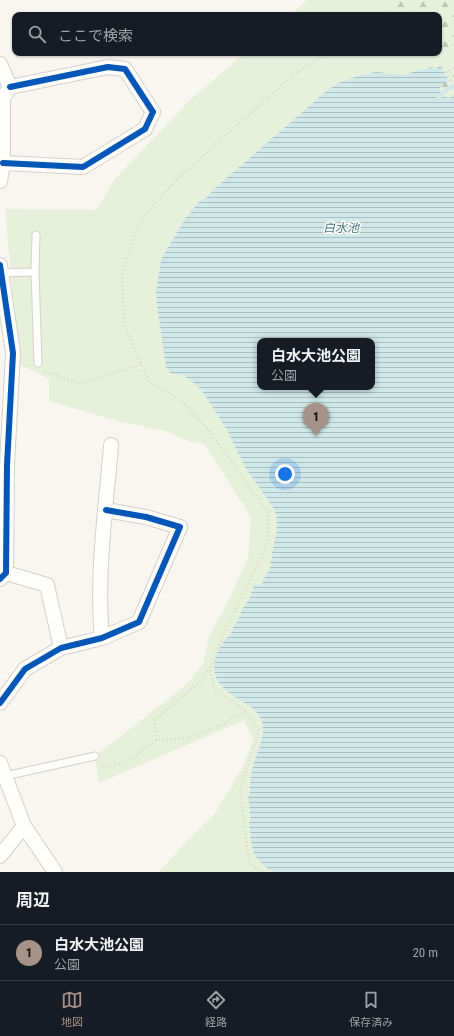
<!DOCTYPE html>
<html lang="ja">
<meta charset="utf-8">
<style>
body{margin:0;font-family:"Roboto Condensed","Noto Sans JP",sans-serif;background:#242831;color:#f1f3f6}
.you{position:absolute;left:285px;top:474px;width:14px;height:14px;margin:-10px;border:3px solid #fff;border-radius:50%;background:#1a73e8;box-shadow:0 0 0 6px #1a73e833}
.badge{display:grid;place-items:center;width:26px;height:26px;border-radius:50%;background:#a69286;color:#111;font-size:13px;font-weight:700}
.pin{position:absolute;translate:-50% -33px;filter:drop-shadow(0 1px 2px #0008)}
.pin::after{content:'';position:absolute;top:21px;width:14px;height:12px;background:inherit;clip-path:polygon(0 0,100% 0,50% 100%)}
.popup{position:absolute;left:257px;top:338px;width:118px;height:52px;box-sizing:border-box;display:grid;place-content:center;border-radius:8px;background:#171b24;filter:drop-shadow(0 1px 3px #0005);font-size:13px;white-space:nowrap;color:#9ea1a6}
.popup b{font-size:15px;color:#f1f3f6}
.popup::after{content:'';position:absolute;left:50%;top:100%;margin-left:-8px;border:8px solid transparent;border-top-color:#171b24}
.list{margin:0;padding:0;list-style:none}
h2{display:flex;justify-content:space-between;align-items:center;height:52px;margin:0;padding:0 16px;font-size:17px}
h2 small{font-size:13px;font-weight:400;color:#9ea1a6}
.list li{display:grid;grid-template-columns:26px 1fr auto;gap:12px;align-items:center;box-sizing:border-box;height:56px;padding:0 16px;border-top:1px solid #363941}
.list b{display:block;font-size:15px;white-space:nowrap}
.list p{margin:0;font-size:13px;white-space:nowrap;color:#9ea1a6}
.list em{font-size:13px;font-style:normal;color:#9ea1a6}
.icon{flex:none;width:22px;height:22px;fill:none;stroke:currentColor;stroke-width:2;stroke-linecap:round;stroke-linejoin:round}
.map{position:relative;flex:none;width:454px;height:872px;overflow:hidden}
.search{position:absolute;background:#171b24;box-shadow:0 1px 3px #0004;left:12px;right:12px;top:12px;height:44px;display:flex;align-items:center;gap:10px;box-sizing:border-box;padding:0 14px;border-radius:8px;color:#9ea1a6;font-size:15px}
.sheet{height:108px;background:#171b24}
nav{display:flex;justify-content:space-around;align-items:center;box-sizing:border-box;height:56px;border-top:1px solid #363941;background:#171b24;font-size:11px;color:#9ea1a6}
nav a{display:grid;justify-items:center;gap:2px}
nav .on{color:#a69286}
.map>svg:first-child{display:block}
.green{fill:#e7f0db;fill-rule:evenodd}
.forest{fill:url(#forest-firs)}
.water{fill:url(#water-rules);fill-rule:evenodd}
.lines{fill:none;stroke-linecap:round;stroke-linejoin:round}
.stream{stroke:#d0e8ea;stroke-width:4.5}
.lane-casing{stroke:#d7d1cb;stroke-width:9}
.street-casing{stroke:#d7d1cb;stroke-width:16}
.path{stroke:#dcd5d0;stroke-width:2.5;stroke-dasharray:1 3;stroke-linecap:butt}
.lane{stroke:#fefefd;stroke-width:7}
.street{stroke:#fefefd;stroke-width:14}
.cycleway-casing{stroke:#fffaf3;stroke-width:8}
.cycleway{stroke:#0057b8;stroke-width:6}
.labels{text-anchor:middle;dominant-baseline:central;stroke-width:3;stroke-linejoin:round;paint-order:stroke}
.water-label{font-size:12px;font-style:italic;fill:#437c86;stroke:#fffaf3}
</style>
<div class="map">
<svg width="454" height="872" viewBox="0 0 454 872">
<defs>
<pattern id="forest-firs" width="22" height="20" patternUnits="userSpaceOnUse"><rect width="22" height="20" fill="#e7f0db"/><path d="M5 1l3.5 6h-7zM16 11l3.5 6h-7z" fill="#c0c6b4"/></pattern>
<pattern id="water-rules" width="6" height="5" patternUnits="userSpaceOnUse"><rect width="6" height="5" fill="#d0e8ea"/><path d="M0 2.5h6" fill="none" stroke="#aebfc0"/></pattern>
</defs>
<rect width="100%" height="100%" fill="#f9f5f0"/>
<path class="green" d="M 307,0 L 454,0 L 454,872 L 159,872 L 187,841 L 214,815 L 243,766 L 253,739 L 244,720 L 99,783 L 95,756 L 185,686 L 203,664 L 209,637 L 230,597 L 248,558 L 251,517 L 205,445 L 190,442 L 166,431 L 121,422 L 49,401 L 49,379 L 19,364 L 5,209 L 96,210 L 115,179 L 190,100 L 245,53 L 439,53 L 439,15 L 290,15 ZM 260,341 L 372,341 L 372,387 L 260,387 Z"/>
<path class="forest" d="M 387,0 L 454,0 L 454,53 L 450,55 L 440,55 L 439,53 L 439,15 L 382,15 L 383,8 Z
M 454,74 L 454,108 L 432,91 L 435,80 Z"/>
<path class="water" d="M 441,66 L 448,79 L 446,83 L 442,83 C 439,89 440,93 444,97 L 450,98 L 454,95 L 454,872 L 273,872 C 249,856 252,848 249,821 L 251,820 L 248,796 L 250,795 C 249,785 251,774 253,765 C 258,750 268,732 260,717 C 249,698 214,695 214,666 C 214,658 220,647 224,641 C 228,636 234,633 233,626 L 236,624 L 241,614 L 241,611 L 249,599 L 255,584 L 261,585 L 272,564 L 270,562 L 273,555 L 272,553 L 277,531 L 276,515 L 274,509 L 245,467 L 226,428 L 202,391 L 194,383 L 183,375 L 171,374 L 166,367 L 157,305 L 156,292 L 161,260 L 168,247 L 185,219 L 199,202 L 206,198 L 213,190 L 324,93 L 338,83 L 364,74 L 377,72 L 404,75 L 416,71 L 432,67 L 434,69 ZM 260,341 L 372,341 L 372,387 L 260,387 Z"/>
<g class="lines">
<path class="stream" d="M 438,98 L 447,89 L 454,86"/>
<g class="lane-casing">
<path id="lane" d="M 35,272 L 36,235
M 1,273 L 35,272 L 38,363
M 5,776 L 95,756"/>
</g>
<g class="street-casing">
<path id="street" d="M 0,64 L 10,87 L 3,98 L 3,163 L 0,181
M 3,163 L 83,167 L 145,129 L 153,112 L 125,69 L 108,67 L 10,87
M 0,265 L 13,353 L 7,465 L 6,573 L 0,579
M 6,573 L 47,585 L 61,648
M 102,638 C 96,574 106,509 111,445
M 0,703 L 25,669 L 61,648 L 102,638 L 139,622 L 180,527 L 146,517 L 106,510
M 0,763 L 24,826 L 0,856
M 24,826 L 55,872"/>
</g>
<path class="path" d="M 439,44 L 450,45 L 454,44
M 454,68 L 447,72 L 450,82 L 454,80
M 45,371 L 81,384 L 141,364
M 156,740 L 154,720 L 202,680 L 209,669
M 101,765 L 103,768 L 126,763 L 156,740 L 187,738 L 225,723 L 246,711
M 262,872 L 249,863 L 240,790 L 254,747 L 259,730 L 246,711 L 214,689 L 210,668 L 226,628 L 267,545 L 269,514 L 210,432 L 182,401 L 149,382 L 124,323 L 122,272 L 141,219 L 173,183 L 293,75 L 327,53"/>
<use href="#lane" class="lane"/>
<use href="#street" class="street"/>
<g class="cycleway-casing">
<path id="cycleway" d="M 3,163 L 83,167 L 145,129 L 153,112 L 125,69 L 108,67 L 10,87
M 0,265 L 13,353 L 7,465 L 6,573 L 0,579
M 0,703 L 25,669 L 61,648 L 102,638 L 139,622 L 180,527 L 146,517 L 106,510"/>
</g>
<use href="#cycleway" class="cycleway"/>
</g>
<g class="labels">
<g class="water-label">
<text x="341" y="228">白水池</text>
</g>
</g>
</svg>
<div class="you"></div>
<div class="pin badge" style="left:316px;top:436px">1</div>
<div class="popup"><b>白水大池公園</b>公園</div>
<div class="search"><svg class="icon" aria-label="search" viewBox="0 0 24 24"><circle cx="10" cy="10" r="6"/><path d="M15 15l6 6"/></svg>ここで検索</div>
</div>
<section class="sheet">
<h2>周辺<small></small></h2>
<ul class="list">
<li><span class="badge">1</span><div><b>白水大池公園</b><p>公園</p></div><em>20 m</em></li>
</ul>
</section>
<nav>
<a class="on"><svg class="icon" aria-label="map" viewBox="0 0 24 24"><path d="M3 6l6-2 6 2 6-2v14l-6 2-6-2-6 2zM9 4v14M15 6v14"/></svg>地図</a>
<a><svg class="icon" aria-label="directions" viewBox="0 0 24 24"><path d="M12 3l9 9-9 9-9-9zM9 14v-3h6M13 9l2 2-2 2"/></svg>経路</a>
<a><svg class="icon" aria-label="saved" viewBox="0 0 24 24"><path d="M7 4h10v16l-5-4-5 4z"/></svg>保存済み</a>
</nav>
